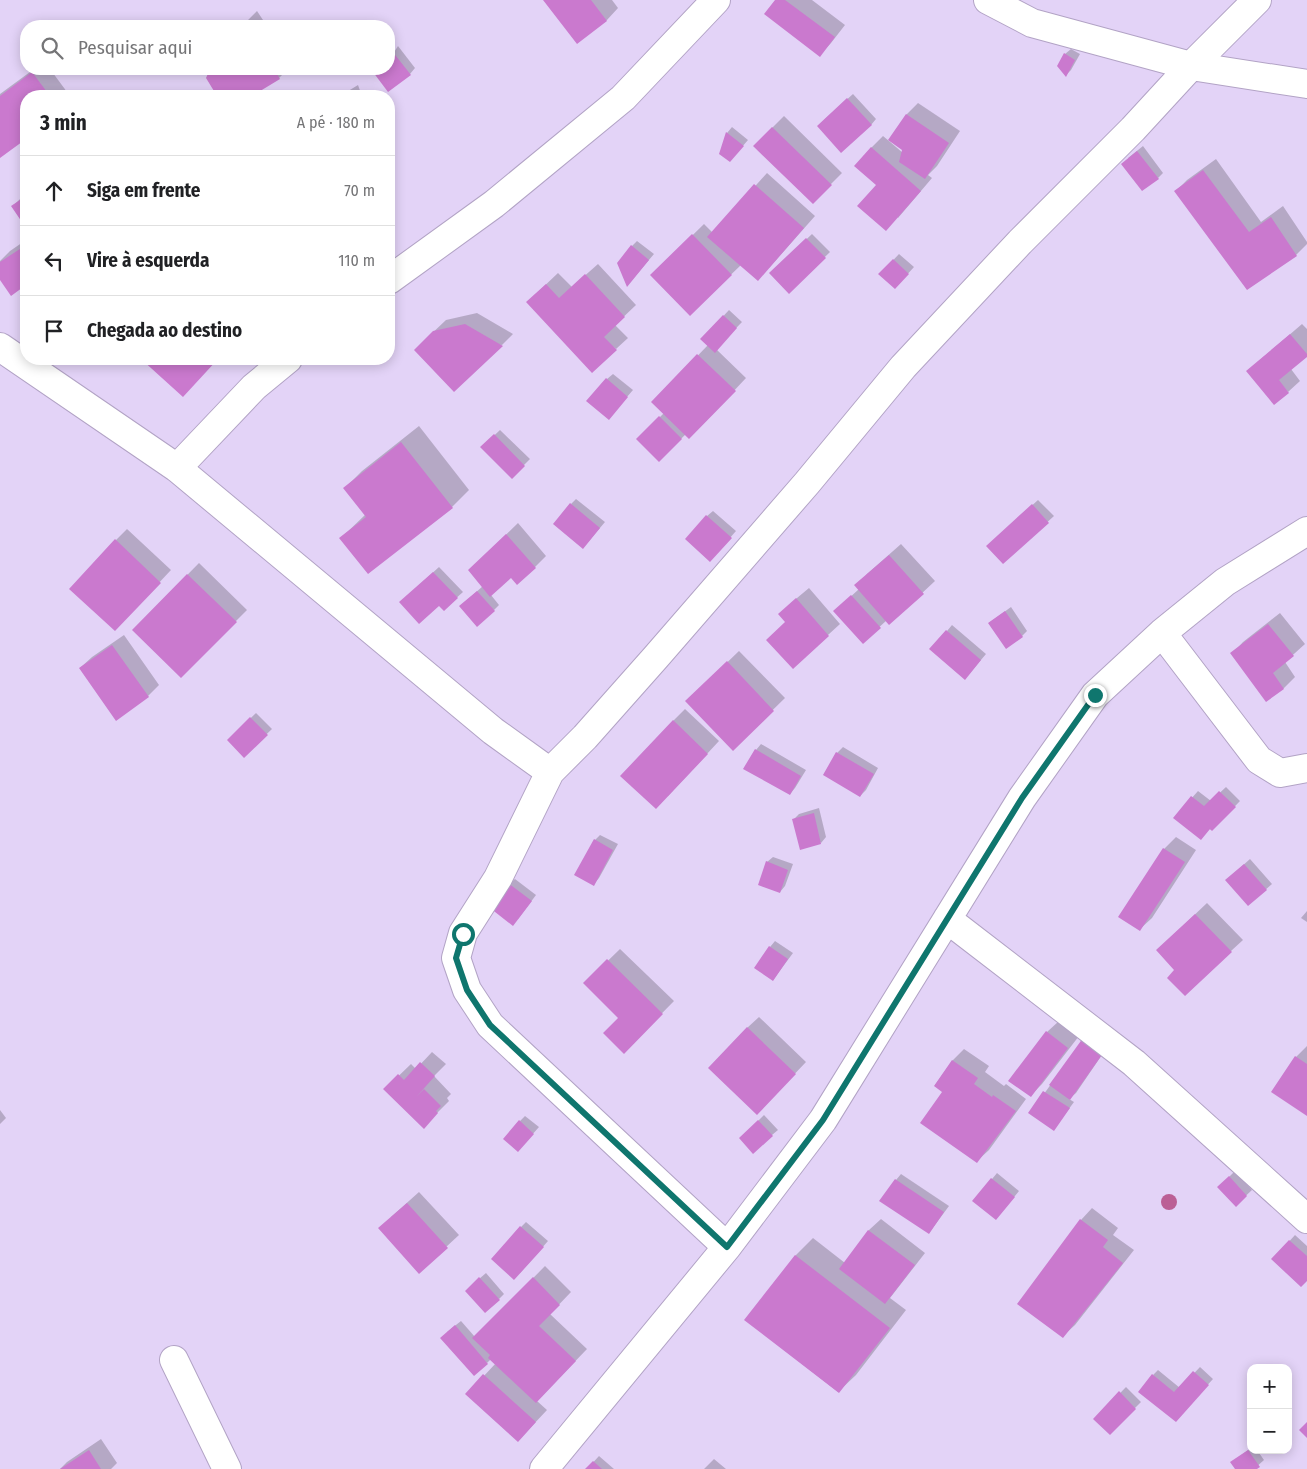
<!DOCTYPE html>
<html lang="pt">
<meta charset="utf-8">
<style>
body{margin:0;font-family:"Fira Sans Condensed",sans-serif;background:#f2f2f2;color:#202124}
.controls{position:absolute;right:15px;bottom:15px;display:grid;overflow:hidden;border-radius:10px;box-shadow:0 2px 12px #0003}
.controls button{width:45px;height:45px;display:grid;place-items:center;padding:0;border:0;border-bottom:1px solid #e0e0e0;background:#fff;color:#202124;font:25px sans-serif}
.stop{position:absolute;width:15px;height:15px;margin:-11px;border:4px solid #0f766e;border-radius:50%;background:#fff}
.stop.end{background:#0f766e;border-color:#fff;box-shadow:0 1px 5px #0008}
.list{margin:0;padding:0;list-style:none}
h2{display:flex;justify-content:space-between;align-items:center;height:65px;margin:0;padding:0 20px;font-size:21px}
h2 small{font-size:16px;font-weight:400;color:#757577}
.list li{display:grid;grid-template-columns:32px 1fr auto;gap:15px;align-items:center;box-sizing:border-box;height:70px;padding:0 20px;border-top:1px solid #e0e0e0}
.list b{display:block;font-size:19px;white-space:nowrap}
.list em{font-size:16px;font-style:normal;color:#757577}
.icon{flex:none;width:28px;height:28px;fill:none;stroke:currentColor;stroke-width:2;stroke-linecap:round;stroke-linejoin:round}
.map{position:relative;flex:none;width:1307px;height:1469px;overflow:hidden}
.search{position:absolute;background:#fff;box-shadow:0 2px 12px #0003;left:20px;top:20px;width:375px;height:55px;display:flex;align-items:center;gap:12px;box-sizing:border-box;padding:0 18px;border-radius:20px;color:#757577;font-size:19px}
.panel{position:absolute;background:#fff;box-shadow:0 2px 12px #0003;left:20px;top:90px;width:375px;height:275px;border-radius:20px}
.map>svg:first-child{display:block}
.shadow{fill:#0003;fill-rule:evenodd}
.building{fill:#ca79ce}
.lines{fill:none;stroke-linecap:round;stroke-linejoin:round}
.minor-casing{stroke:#b2a3c5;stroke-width:30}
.minor{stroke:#fff;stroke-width:28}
.tree{fill:#bb5f95}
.route{stroke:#0f766e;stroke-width:6}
</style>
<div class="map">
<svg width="1307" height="1469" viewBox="0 0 1307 1469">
<rect width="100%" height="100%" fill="#e3d3f7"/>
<path class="shadow" d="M 545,0 L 612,0 L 618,8 L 607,20 L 577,43 Z
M 776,0 L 812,0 L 845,25 L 831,43 L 820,55 Z
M 257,11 L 267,26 L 242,26 Z
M 398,46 L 415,68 L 410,74 L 375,72 L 378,69 L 389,69 L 389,60 Z
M 1071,49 L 1080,54 L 1071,70 L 1066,75 L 1065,54 Z
M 34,69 L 50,69 L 70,96 L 26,96 L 26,137 L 0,157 L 0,94 Z
M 211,69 L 288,69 L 279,78 L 249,96 L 219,96 L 208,78 Z
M 358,85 L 362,96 L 340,96 Z
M 853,94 L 876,119 L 871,125 L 824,120 Z
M 918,103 L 960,131 L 937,166 L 928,175 L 932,178 L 898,218 L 878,185 L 871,148 L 883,136 L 889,141 L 907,114 ZM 890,140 L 904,149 L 903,153 L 889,141 Z
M 784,116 L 842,173 L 813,202 L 754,146 Z
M 732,127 L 748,140 L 735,155 L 721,153 L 727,133 Z
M 1143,146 L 1163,173 L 1158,178 L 1128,158 Z
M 1216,159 L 1261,222 L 1283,206 L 1307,242 L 1307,244 L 1296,255 L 1247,289 L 1176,191 L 1187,180 Z
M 767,173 L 815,216 L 769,268 L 741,265 L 690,314 L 652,275 L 704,224 L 713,233 Z
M 26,193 L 26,226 L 13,206 Z
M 812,234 L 830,252 L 789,292 L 771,273 Z
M 26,240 L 26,284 L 11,294 L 0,278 L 0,261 L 10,251 Z
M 637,241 L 654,254 L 632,280 L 632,246 Z
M 899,254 L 914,267 L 895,288 L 880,274 Z
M 598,264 L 636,305 L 615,325 L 628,338 L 616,349 L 539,291 L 558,273 L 572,287 Z
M 729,310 L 742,322 L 716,349 L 746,378 L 701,426 L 686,434 L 659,460 L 638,439 L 664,413 L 653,402 L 708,345 L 702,339 Z
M 477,313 L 513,334 L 502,345 L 427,338 L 446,320 Z
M 1302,324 L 1307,329 L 1307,356 L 1291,369 L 1300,381 L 1288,392 L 1260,360 Z
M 143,359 L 217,359 L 183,395 Z
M 613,374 L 633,390 L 614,412 L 607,379 Z
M 419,426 L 469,490 L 452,507 L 368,573 L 341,538 L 366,514 L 345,488 L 362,471 Z
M 500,430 L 530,459 L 512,477 L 482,447 Z
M 576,499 L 605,522 L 588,542 L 571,504 Z
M 1038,500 L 1054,516 L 1003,563 L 993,541 Z
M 713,511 L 736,531 L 715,555 L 707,516 Z
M 518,523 L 546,556 L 535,567 L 512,576 L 491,595 L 499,605 L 494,610 L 466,601 L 483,586 L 481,559 Z
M 127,529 L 171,570 L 126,618 L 116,540 Z
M 901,544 L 935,581 L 889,624 L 887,620 L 863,642 L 835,611 L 859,589 L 867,574 Z
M 199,563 L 247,610 L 181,676 L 133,630 Z
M 439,567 L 463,592 L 444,609 L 439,604 L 406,597 Z
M 809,588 L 840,624 L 793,667 L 786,622 L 791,603 Z
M 1011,607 L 1027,631 L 1022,636 L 989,623 Z
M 1280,613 L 1305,644 L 1285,662 L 1295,677 L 1284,688 L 1267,700 L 1232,654 L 1243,642 Z
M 952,625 L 986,654 L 970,673 L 947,631 Z
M 124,635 L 159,685 L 148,696 L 80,668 L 92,657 Z
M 739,651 L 785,698 L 733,749 L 687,701 Z
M 685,709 L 719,741 L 668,796 L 673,721 Z
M 256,713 L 272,729 L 244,756 L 228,740 Z
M 761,744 L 806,770 L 795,788 L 790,794 L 756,750 Z
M 843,747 L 878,768 L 866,790 L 860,796 L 824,774 L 837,753 Z
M 1226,787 L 1240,801 L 1212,830 L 1175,817 L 1198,791 L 1211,801 Z
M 819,808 L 826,837 L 821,843 L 794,819 L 799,814 Z
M 600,835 L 618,844 L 599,878 L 594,884 L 595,840 Z
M 1176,837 L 1196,850 L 1152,918 L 1140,929 L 1164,849 Z
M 773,857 L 793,864 L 785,886 L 780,892 L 767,862 Z
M 1250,859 L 1272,884 L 1248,905 L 1232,875 Z
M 515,879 L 536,895 L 518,919 L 509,884 Z
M 1207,903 L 1243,940 L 1231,951 L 1176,970 L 1169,939 Z
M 1307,911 L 1307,922 L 1301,918 Z
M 775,941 L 793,953 L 773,980 L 770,947 Z
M 620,949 L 674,1001 L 624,1052 L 620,1018 L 585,983 Z
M 759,1017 L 806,1062 L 768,1102 L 747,1028 Z
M 1059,1021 L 1079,1036 L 1042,1084 L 1030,1096 L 1047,1032 Z
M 1084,1039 L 1108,1046 L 1076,1093 L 1069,1099 L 1074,1102 L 1054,1129 L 1030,1113 Z
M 1307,1046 L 1307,1115 L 1296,1057 Z
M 964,1049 L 989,1066 L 985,1072 L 1004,1086 L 1006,1084 L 1026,1099 L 989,1150 L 977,1161 L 944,1091 L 935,1085 L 953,1060 Z
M 432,1052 L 446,1064 L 434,1076 L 451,1094 L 447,1098 L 449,1101 L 435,1115 L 385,1089 L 411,1064 L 416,1069 Z
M 0,1110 L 6,1118 L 0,1124 Z
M 764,1115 L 778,1130 L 772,1135 L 741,1138 Z
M 525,1116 L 539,1127 L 523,1145 L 520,1121 Z
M 1235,1171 L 1252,1190 L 1236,1205 L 1219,1187 Z
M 997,1173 L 1019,1191 L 1001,1213 L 974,1201 Z
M 901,1174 L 949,1206 L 929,1233 L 896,1180 Z
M 419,1192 L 459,1235 L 419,1272 L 391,1217 Z
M 1092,1208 L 1118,1228 L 1113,1235 L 1134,1250 L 1075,1325 L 1063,1336 L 1081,1220 Z
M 881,1219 L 925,1253 L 890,1298 L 906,1310 L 856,1375 L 838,1392 L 746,1320 L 796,1255 L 813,1238 L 845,1263 L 869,1230 Z
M 526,1222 L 548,1241 L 520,1273 L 521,1227 Z
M 1295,1235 L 1307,1246 L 1307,1279 L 1273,1259 Z
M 545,1266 L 571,1292 L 550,1314 L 587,1349 L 537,1401 L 547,1410 L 518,1441 L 467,1394 L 496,1363 L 491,1359 L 487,1363 L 447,1332 L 461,1321 L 475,1337 Z
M 486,1273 L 504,1294 L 499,1299 L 472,1285 Z
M 1200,1367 L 1213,1379 L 1181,1414 L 1153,1375 L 1158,1370 L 1180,1388 Z
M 1126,1387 L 1141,1402 L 1110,1433 L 1095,1419 Z
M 101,1439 L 117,1463 L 111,1469 L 60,1469 L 67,1462 Z
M 1251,1448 L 1251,1450 L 1257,1450 L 1264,1460 L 1254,1469 L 1236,1469 L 1232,1462 Z
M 599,1456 L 614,1469 L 587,1469 Z
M 714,1459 L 726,1469 L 704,1469 Z"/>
<path class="building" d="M 543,0 L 591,0 L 607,21 L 577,44 Z
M 775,0 L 785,0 L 835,37 L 820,57 L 764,14 Z
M 392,51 L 411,75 L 388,92 L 373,72 L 377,69 L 389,69 L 389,57 Z
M 1064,53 L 1075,60 L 1066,77 L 1057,66 Z
M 210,69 L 274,69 L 280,79 L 252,96 L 217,96 L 206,78 Z
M 32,72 L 50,96 L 26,96 L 26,139 L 0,158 L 0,96 Z
M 847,98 L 872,125 L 841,153 L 817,126 Z
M 906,114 L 949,143 L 925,179 L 899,162 L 902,150 L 888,140 Z
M 772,127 L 832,185 L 813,204 L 753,146 Z
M 726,132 L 744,146 L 730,162 L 719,154 Z
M 871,147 L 921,191 L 886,231 L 857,206 L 876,185 L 854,166 Z
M 1137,151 L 1159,179 L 1142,191 L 1121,164 Z
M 1203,170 L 1249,232 L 1271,217 L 1297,256 L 1247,290 L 1174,191 Z
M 754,184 L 804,228 L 758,281 L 707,237 Z
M 26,196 L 26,228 L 11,206 Z
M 692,234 L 732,275 L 690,316 L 650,275 Z
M 806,238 L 826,258 L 789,294 L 769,273 Z
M 26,245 L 26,285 L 11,296 L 0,280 L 0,262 Z
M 631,245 L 649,260 L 627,287 L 617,263 Z
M 893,259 L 909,274 L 895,289 L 878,274 Z
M 585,274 L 625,317 L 604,337 L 617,350 L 592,373 L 526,302 L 546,284 L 559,298 Z
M 723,315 L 737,328 L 715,353 L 700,339 Z
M 465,324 L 503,346 L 454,392 L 414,350 L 433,331 Z
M 1290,334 L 1307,354 L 1307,357 L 1279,380 L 1289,393 L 1274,405 L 1246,371 Z
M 697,354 L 736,391 L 689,439 L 651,402 Z
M 141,359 L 218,359 L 183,397 Z
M 606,378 L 628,397 L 609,420 L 586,401 Z
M 659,416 L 682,439 L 659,462 L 636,439 Z
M 494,434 L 525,466 L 512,479 L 480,447 Z
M 401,442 L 453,508 L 368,574 L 339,538 L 366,517 L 343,488 Z
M 570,503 L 600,528 L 583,549 L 553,524 Z
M 1032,504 L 1049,523 L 1003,564 L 986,546 Z
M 706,515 L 732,538 L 710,562 L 685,539 Z
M 506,534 L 536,568 L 517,585 L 511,578 L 490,597 L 468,570 Z
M 115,539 L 161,583 L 115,631 L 69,589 Z
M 889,555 L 924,594 L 889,625 L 854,585 Z
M 433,572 L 458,598 L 444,611 L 439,606 L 419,624 L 399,602 Z
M 187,574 L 237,622 L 181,678 L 132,630 Z
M 477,591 L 495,611 L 477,627 L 459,606 Z
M 851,595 L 881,628 L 863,644 L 833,611 Z
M 796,598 L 829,636 L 793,669 L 766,640 L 785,622 L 778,614 Z
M 1005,611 L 1023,637 L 1006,649 L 988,623 Z
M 1268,624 L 1294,656 L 1273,673 L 1284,689 L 1266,702 L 1230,653 Z
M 946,630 L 981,660 L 965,680 L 929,649 Z
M 112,645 L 149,697 L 116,721 L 79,668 Z
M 727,661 L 774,711 L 733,751 L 685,701 Z
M 250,717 L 268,735 L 244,758 L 227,740 Z
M 673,720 L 708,754 L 656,809 L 620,776 Z
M 755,749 L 801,776 L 790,795 L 743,769 Z
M 836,752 L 874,774 L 860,797 L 823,775 Z
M 1219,791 L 1236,807 L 1212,831 L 1210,829 L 1201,840 L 1173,818 L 1191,796 L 1204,806 Z
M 814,813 L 821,844 L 800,850 L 792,819 Z
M 594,839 L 613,850 L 594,886 L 574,875 Z
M 1163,848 L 1185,862 L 1140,931 L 1118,917 Z
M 766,861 L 788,870 L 780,893 L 758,885 Z
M 1244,864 L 1267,890 L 1248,906 L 1225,880 Z
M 508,883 L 532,901 L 513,926 L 490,908 Z
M 1195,914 L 1232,952 L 1185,996 L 1167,978 L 1174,970 L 1156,950 Z
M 769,946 L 788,959 L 773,981 L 754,968 Z
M 607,959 L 663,1014 L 624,1054 L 603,1033 L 618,1018 L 583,983 Z
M 747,1027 L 796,1074 L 757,1115 L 708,1068 Z
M 1046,1031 L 1068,1048 L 1031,1097 L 1008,1081 Z
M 1083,1038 L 1104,1052 L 1070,1100 L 1049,1085 Z
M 1295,1056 L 1307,1064 L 1307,1116 L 1271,1092 Z
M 952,1060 L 978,1078 L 974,1084 L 992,1097 L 993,1095 L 1016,1111 L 977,1163 L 920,1123 L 942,1092 L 934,1086 Z
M 420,1062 L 435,1076 L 417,1096 L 424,1089 L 441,1106 L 436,1111 L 438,1113 L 424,1129 L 383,1089 L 398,1074 L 404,1080 Z
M 1043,1091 L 1070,1108 L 1054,1131 L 1028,1113 Z
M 519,1120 L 534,1134 L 518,1152 L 503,1139 Z
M 758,1120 L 773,1136 L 753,1154 L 739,1138 Z
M 1229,1176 L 1247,1196 L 1236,1207 L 1217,1187 Z
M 991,1178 L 1015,1197 L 996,1220 L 972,1201 Z
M 895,1179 L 944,1212 L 929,1234 L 879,1201 Z
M 407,1203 L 448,1248 L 419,1274 L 378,1228 Z
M 1080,1219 L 1108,1240 L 1103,1247 L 1123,1263 L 1063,1338 L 1017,1304 Z
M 520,1226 L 544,1247 L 514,1280 L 491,1259 Z
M 868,1230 L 915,1265 L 885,1304 L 839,1269 Z
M 1289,1240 L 1307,1256 L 1307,1281 L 1301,1287 L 1271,1259 Z
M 795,1255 L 890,1328 L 839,1393 L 744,1320 Z
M 479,1277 L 500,1300 L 485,1313 L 465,1291 Z
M 533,1277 L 560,1305 L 539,1326 L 576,1361 L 536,1403 L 488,1358 L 490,1355 L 472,1338 Z
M 455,1325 L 488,1364 L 474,1376 L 440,1338 Z
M 1193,1371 L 1209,1385 L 1176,1422 L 1138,1392 L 1152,1374 L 1174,1392 Z
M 483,1374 L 536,1422 L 518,1442 L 465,1394 Z
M 1119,1391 L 1136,1409 L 1110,1435 L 1093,1419 Z
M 1307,1422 L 1307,1438 L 1299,1430 Z
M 89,1450 L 101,1469 L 60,1469 Z
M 1248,1450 L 1260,1467 L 1257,1469 L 1235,1469 L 1230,1462 Z
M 593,1461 L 602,1469 L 585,1469 Z"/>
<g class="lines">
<g class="minor-casing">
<path id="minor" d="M 988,0 L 1032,23 L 1191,66 L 1307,84
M 389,280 L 494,204 L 623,98 L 716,0
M 0,347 L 177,468 L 493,731 L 550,772
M 177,468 L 254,387 L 288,359
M 1162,633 L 1259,760 L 1280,773 L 1307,768
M 947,919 L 1134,1063 L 1307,1219
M 727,1247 L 490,1025 L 467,990 L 456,958 L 463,933 L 498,878 L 550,772 L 585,737 L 656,657 L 807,483 L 903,367 L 1020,242 L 1133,129 L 1191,66 L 1257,0
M 174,1360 L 227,1469
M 544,1469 L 727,1247 L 823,1120 L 1022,798 L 1095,695 L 1162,633 L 1225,582 L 1307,531"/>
</g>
<use href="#minor" class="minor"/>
</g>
<circle class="tree" cx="1169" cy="1202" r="8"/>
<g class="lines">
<path class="route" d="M 463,934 L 456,958 L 467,990 L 490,1025 L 727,1247 L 823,1120 L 1022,798 L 1095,695"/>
</g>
</svg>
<div class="controls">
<button>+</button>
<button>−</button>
</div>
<div class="stop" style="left:463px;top:934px"></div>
<div class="stop end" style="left:1095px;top:695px"></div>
<div class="search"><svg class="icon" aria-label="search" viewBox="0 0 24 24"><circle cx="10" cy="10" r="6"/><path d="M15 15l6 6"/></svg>Pesquisar aqui</div>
<section class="panel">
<h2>3 min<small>A pé · 180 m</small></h2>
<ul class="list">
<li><svg class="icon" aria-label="ahead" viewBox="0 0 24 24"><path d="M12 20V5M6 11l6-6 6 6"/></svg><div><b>Siga em frente</b></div><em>70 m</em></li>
<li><svg class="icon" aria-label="left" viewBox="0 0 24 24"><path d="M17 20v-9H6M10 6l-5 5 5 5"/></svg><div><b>Vire à esquerda</b></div><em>110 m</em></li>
<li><svg class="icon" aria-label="arrive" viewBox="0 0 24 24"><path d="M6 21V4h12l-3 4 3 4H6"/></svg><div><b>Chegada ao destino</b></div></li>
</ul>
</section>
</div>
